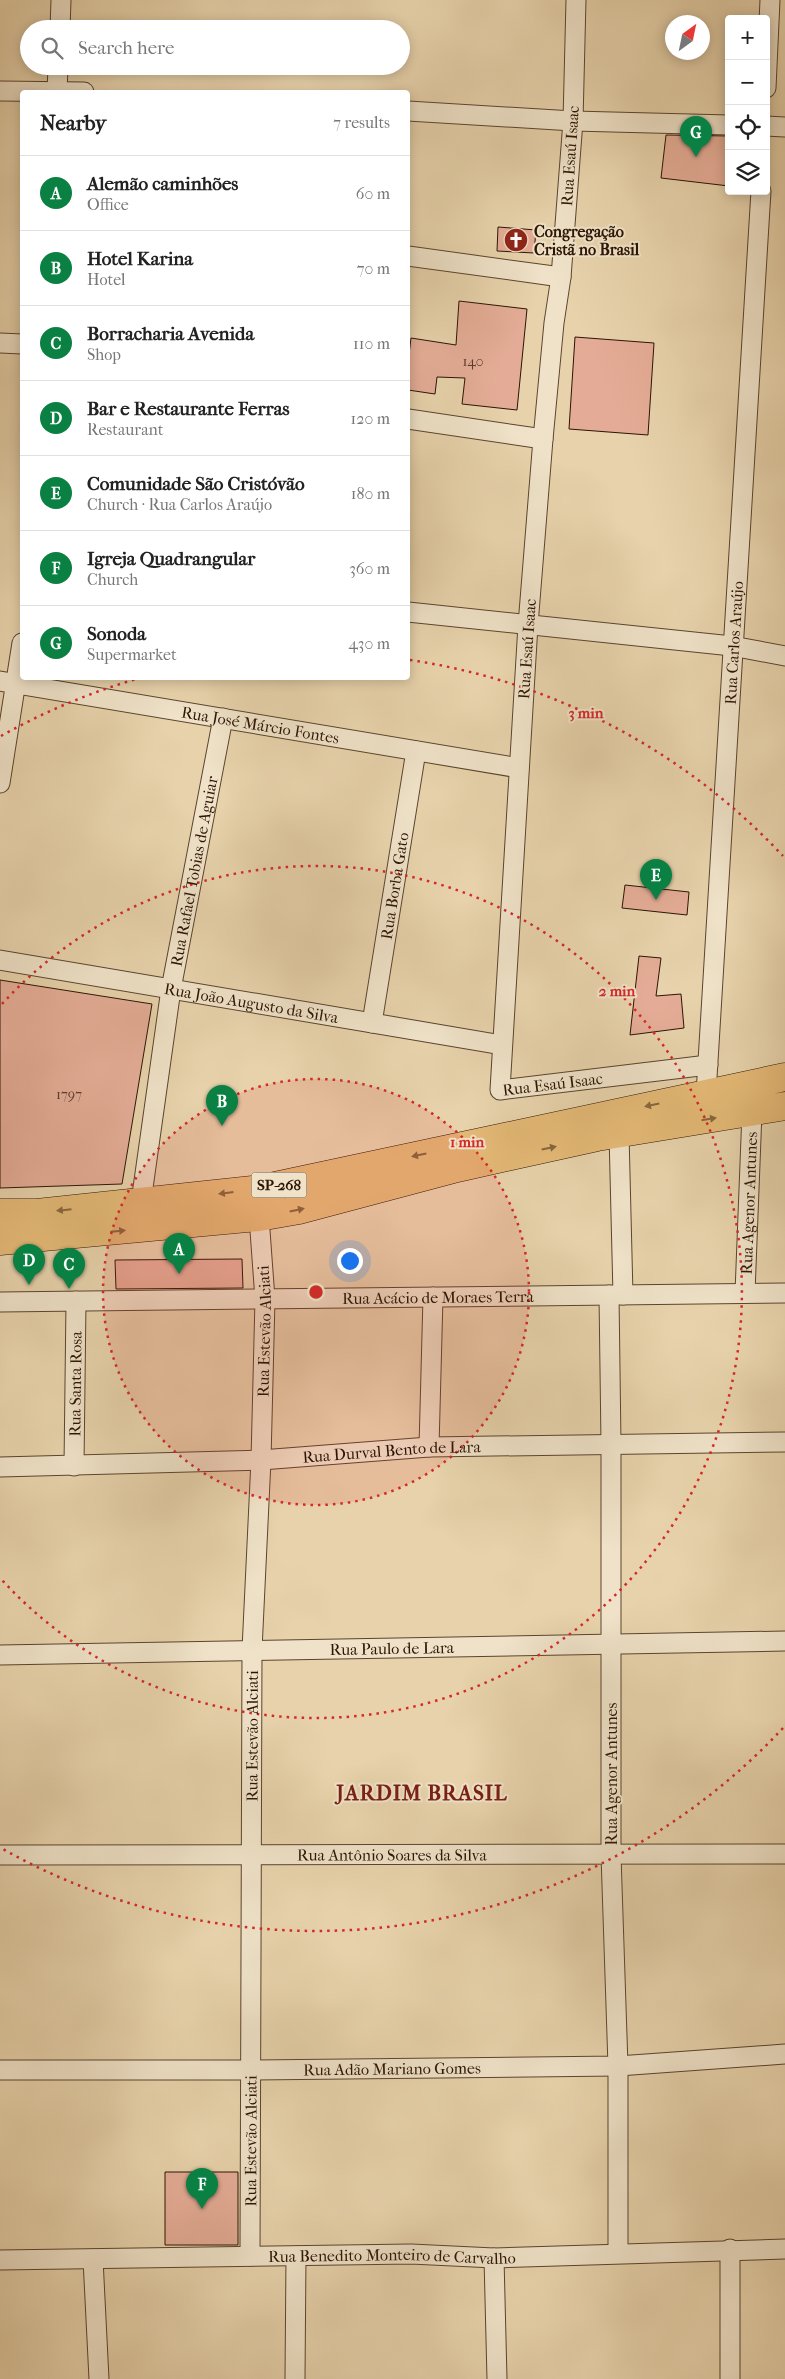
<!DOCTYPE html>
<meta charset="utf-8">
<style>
body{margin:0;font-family:"IM FELL French Canon",serif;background:#f6f6f6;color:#222}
.controls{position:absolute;right:15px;top:15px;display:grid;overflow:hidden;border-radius:5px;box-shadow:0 2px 12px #0003}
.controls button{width:45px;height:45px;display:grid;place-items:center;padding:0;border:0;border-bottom:1px solid #e0e0e0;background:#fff;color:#222;font:25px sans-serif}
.compass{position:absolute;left:665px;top:15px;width:45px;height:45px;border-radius:50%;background:#fff;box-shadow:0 2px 12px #0003;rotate:33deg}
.you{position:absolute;left:349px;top:1260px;width:18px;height:18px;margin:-12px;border:4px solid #fff;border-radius:50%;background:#1a73e8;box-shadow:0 0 0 8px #1a73e833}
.badge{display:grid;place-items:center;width:32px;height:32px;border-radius:50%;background:#0b8043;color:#fff;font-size:16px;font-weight:700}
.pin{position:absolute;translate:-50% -41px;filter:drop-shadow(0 1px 2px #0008)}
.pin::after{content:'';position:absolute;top:26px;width:18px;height:15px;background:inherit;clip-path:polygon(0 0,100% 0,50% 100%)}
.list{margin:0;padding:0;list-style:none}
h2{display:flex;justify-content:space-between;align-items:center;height:65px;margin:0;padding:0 20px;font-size:21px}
h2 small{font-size:16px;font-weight:400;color:#767676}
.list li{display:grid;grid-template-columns:32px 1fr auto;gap:15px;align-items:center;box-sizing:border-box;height:75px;padding:0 20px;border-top:1px solid #e0e0e0}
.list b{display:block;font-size:19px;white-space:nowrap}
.list p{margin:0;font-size:16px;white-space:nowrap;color:#767676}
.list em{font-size:16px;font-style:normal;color:#767676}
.icon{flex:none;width:28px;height:28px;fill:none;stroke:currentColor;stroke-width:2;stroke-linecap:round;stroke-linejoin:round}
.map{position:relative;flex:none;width:785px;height:2379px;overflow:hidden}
.search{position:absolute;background:#fff;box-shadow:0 2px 12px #0003;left:20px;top:20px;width:390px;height:55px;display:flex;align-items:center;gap:12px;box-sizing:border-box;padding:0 18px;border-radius:28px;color:#767676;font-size:19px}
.panel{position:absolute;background:#fff;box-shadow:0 2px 12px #0003;left:20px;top:90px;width:390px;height:590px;border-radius:5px}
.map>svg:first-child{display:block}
.building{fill:#e4ac96;stroke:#2c1405}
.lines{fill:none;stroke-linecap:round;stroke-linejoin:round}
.street-casing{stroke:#5b442e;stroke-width:21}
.primary-casing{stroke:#2c1405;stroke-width:29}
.street{stroke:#efe2c8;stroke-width:19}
.primary{stroke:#e4b976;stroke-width:28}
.oneway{fill:#88663e}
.ring{fill:none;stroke:#d62828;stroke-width:2.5;stroke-dasharray:2.5 5}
.labels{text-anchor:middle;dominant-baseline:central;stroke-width:4;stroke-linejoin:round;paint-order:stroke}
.number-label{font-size:14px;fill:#5a3a29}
.shield{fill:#efe2c8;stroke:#665240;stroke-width:1}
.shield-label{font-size:15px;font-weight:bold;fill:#2c1405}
.street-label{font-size:16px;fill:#2c1405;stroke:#efe2c8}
.poi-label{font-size:16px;font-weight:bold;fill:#2c1405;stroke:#efe2c8;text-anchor:start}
.district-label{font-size:21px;font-weight:bold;letter-spacing:1px;fill:#7a1f14;stroke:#efe2c8}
.centre{fill:#d62828;stroke:#efe2c8;stroke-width:2.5}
.ring-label{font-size:15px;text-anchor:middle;font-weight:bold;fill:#d62828;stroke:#efe2c8;stroke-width:4;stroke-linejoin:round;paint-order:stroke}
</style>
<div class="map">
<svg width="785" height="2379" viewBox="0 0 785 2379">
<rect width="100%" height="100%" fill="#e7d2ab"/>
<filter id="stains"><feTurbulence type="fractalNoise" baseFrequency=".004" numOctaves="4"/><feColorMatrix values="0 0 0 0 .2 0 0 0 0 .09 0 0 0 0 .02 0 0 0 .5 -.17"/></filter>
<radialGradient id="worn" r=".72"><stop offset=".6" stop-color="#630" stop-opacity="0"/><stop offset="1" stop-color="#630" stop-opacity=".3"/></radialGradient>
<path class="building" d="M 666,135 L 729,136 L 729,186 L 661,178 Z
M 498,227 L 536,230 L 534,253 L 497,251 Z
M 459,301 L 527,309 L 517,410 L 462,404 L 465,378 L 437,377 L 435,394 L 408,390 L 408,363 L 411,338 L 456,345 Z
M 575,337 L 654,343 L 648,435 L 569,429 Z
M 625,885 L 689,892 L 687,915 L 622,908 Z
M 639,956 L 661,958 L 656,996 L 681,994 L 684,1028 L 630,1035 Z
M 0,980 L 152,1004 L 122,1184 L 0,1188 Z
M 242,1259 L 243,1288 L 116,1289 L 115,1260 Z
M 165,2172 L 238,2172 L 238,2245 L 165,2245 Z"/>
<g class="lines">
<g class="street-casing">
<g id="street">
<path id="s1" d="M 576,0 L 573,121 L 561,277 L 554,323 L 543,439 L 528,625 L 500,1090 L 708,1065"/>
<path d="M 60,29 L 61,0"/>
<path d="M 766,88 L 770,0"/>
<path d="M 0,91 L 84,92"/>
<path d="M 57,92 L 58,66"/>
<path d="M 408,111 L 573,121 L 729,125"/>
<path d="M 766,126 L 785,127"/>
<path d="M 408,256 L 561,277"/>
<path d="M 0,343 L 22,344"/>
<path d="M 408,419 L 543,439"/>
<path d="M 408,612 L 732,646 L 785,656"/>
<path id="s2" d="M 0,681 L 519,768"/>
<path d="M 0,783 L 22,643"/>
<path id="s3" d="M 0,960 L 502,1045"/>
<path id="s4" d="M 372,1023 L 416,751"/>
<path id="s5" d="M 706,1094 L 761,191"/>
<path d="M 619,1134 L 623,1295"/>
<path id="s6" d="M 141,1202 L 171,989 L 223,718"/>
<path id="s7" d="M 745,1293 L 752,1112"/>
<path d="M 609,1295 L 611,1444 L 611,1855 L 618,2066 L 618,2252"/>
<path id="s8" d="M 0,1302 L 785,1293"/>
<path d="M 429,1447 L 433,1297"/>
<path id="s9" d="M 74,1466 L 76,1301"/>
<path id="s10" d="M 0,1467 L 261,1460 L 429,1447 L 785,1442"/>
<path id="s11" d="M 0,1655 L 785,1641"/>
<path id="s12" d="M 0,1855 L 785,1854"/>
<path id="s13" d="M 0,2070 L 252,2070 L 618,2066 L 785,2054"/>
<path id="s14" d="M 250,2256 L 252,1650 L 261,1460 L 265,1299 L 259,1217"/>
<path d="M 494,2258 L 497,2379"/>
<path d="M 93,2259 L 99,2379"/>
<path id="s15" d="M 0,2260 L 411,2254 L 494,2258 L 785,2249"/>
<path d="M 295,2379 L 296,2256"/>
<path d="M 730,2379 L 730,2249"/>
</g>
</g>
<g class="primary-casing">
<path id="primary" d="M 0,1213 L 37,1213 L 261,1189 L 785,1077
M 0,1241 L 259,1217 L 299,1210 L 457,1168 L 597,1137 L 785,1106"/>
</g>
<use href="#street" class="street"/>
<use href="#primary" class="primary"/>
</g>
<defs><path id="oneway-solid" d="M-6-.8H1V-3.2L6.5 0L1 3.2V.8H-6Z" transform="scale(1.25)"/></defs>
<g class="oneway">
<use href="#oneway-solid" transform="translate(652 1105) rotate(168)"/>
<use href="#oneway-solid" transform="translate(709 1119) rotate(-9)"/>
<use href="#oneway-solid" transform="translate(549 1148) rotate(-12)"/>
<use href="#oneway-solid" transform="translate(419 1155) rotate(168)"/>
<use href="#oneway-solid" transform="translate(226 1193) rotate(173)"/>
<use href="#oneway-solid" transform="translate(64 1210) rotate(174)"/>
<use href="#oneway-solid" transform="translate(297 1210) rotate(-12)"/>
<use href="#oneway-solid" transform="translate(118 1231) rotate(-5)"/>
</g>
<circle cx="316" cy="1292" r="213" fill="#d62828" fill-opacity=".12"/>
<g class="ring">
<circle cx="316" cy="1292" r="213"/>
<path d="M2 1004A426 426 0 1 1 2 1580"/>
<path d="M783 1728A639 639 0 0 1 1 1848M1 736A639 639 0 0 1 140 678M410 660A639 639 0 0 1 783 856"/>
</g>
<defs>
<g id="church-disc" transform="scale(1.25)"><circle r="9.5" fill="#8f2418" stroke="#efe2c8"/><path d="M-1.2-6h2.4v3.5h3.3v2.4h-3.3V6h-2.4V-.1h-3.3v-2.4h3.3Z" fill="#fff"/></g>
</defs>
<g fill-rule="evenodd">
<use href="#church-disc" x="516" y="240"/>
</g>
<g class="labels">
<g class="number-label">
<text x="473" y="361">140</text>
<text x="69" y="1094">1797</text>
</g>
<rect class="shield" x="251.5" y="1172.5" width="55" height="25" rx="4"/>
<g class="shield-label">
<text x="279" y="1185">SP-268</text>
</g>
<g class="street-label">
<text transform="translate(570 156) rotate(-86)">Rua Esaú Isaac</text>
<text stroke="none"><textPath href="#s5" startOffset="452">Rua Carlos Araújo</textPath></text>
<text transform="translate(527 649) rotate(-86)">Rua Esaú Isaac</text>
<text stroke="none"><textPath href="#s2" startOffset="264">Rua José Márcio Fontes</textPath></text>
<text stroke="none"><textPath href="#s6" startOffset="335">Rua Rafael Tobias de Aguiar</textPath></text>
<text stroke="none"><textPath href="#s4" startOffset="139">Rua Borba Gato</textPath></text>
<text stroke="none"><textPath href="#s3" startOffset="255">Rua João Augusto da Silva</textPath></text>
<text stroke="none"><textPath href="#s1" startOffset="1146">Rua Esaú Isaac</textPath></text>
<text stroke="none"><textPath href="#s7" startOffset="90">Rua Agenor Antunes</textPath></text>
<text stroke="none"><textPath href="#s8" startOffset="438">Rua Acácio de Moraes Terra</textPath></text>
<text stroke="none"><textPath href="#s14" startOffset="925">Rua Estevão Alciati</textPath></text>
<text stroke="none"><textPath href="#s9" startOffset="82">Rua Santa Rosa</textPath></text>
<text stroke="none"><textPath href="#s10" startOffset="392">Rua Durval Bento de Lara</textPath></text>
<text stroke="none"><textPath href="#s11" startOffset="392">Rua Paulo de Lara</textPath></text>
<text stroke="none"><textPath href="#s14" startOffset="520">Rua Estevão Alciati</textPath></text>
<text transform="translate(611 1774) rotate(-90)">Rua Agenor Antunes</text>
<text stroke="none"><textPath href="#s12" startOffset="392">Rua Antônio Soares da Silva</textPath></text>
<text stroke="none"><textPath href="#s13" startOffset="392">Rua Adão Mariano Gomes</textPath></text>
<text stroke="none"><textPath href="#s14" startOffset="115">Rua Estevão Alciati</textPath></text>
<text stroke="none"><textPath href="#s15" startOffset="392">Rua Benedito Monteiro de Carvalho</textPath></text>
</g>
<g class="poi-label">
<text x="534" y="231">Congregação<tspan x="534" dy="18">Cristã no Brasil</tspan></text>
</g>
<g class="district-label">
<text x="422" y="1793">JARDIM BRASIL</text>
</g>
</g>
<circle cx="316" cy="1292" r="8" class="centre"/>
<g class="ring-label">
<text x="586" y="718">3 min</text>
<text x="617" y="996">2 min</text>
<text x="467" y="1147">1 min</text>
</g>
<rect width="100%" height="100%" filter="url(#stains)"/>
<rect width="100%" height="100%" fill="url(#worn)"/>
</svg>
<div class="controls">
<button>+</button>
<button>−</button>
<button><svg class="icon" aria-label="locate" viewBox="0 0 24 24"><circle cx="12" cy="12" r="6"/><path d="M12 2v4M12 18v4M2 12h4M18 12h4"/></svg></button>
<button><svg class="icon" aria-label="layers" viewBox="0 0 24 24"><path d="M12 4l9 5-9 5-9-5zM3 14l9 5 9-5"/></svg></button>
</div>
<svg class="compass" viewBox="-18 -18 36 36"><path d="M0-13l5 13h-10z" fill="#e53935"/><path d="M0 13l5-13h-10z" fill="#767676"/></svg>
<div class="you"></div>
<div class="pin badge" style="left:179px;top:1274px">A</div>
<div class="pin badge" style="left:222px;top:1126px">B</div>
<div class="pin badge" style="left:69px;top:1289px">C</div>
<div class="pin badge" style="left:29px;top:1285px">D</div>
<div class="pin badge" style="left:656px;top:900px">E</div>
<div class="pin badge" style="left:202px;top:2209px">F</div>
<div class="pin badge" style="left:696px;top:157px">G</div>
<div class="search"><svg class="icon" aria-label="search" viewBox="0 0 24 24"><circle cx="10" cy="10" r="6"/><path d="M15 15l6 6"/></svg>Search here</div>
<section class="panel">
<h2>Nearby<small>7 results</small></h2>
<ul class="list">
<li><span class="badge">A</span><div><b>Alemão caminhões</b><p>Office</p></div><em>60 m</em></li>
<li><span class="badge">B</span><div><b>Hotel Karina</b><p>Hotel</p></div><em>70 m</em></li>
<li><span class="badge">C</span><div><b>Borracharia Avenida</b><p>Shop</p></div><em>110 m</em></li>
<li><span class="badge">D</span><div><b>Bar e Restaurante Ferras</b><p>Restaurant</p></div><em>120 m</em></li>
<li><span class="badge">E</span><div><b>Comunidade São Cristóvão</b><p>Church · Rua Carlos Araújo</p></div><em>180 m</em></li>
<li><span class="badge">F</span><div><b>Igreja Quadrangular</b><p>Church</p></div><em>360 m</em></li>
<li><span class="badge">G</span><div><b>Sonoda</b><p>Supermarket</p></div><em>430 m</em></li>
</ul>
</section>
</div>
